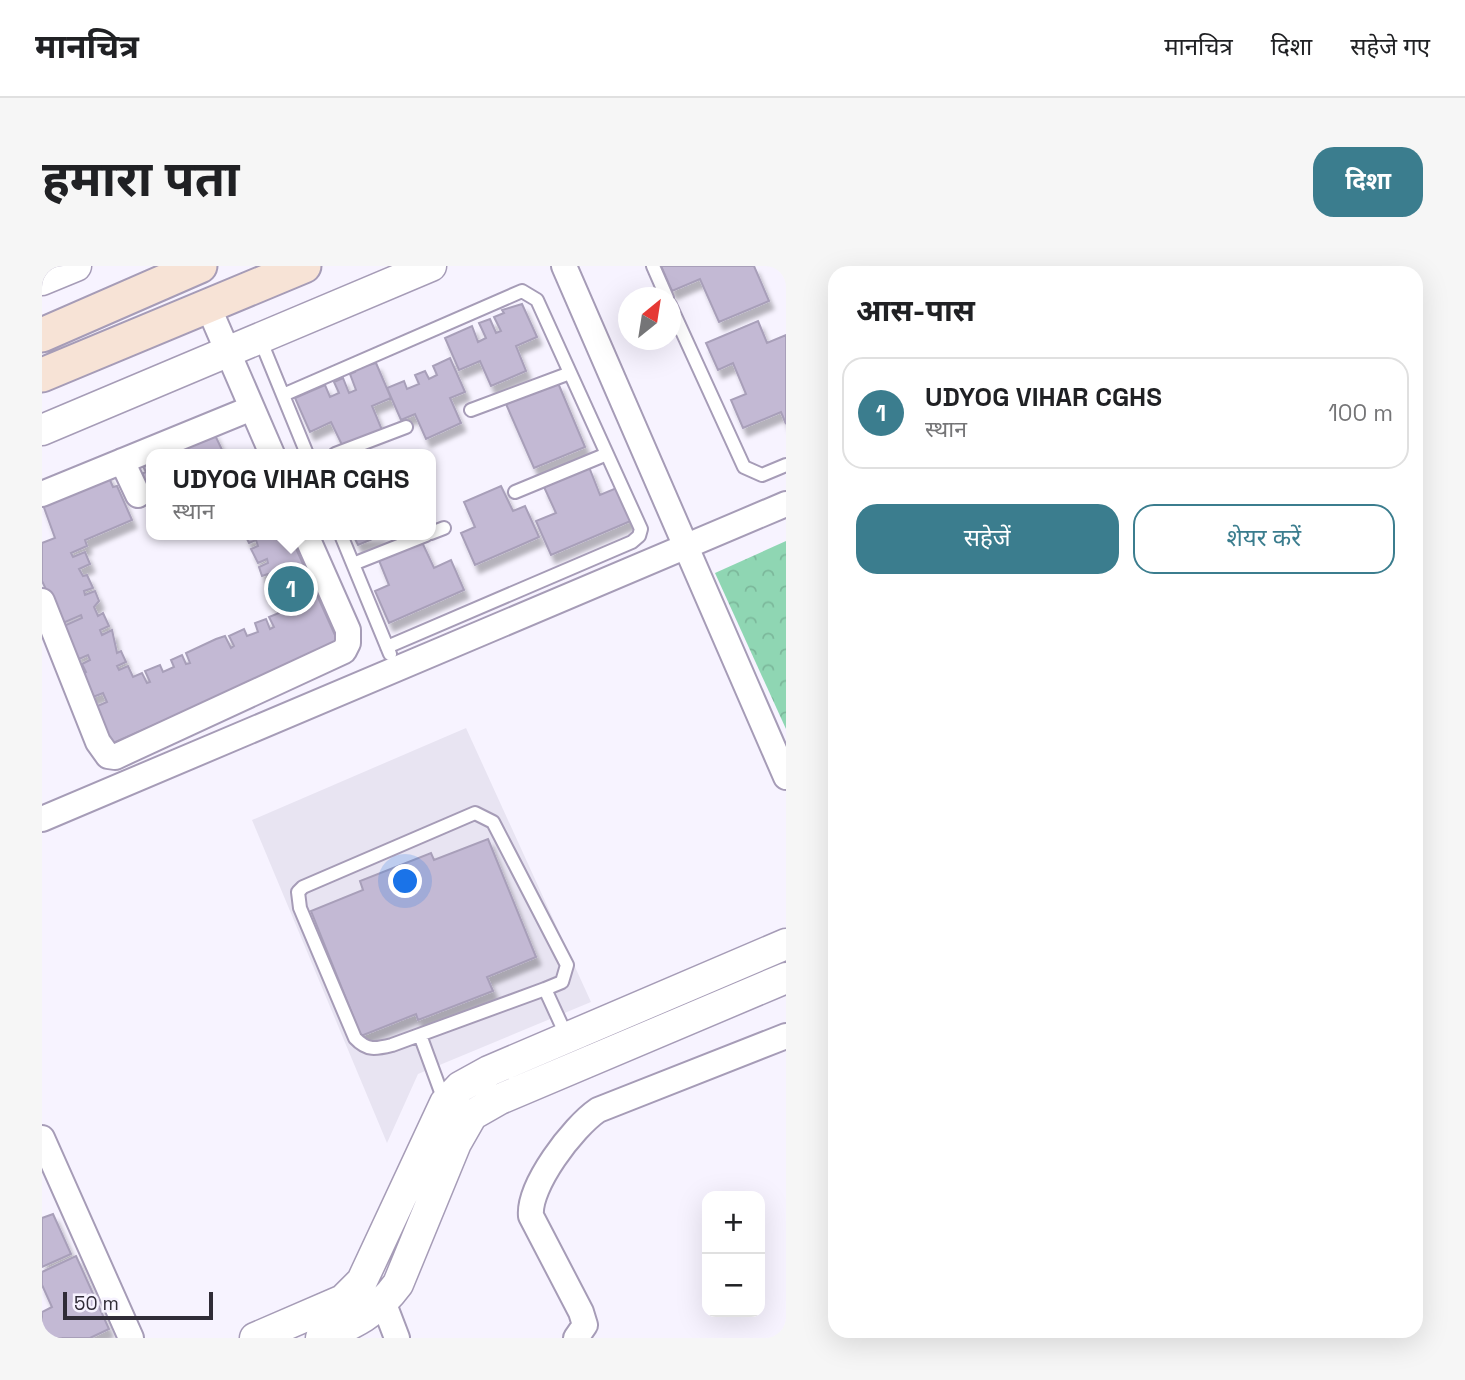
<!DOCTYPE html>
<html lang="hi">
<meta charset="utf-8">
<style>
body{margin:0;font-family:"Space Grotesk","Noto Sans Devanagari",sans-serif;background:#f6f6f6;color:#202124}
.controls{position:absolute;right:21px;bottom:21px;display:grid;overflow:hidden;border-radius:14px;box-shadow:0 7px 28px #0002}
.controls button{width:63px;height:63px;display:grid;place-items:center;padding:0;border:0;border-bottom:2px solid #e0e0e0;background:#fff;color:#202124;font:35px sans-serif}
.compass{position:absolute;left:576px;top:21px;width:63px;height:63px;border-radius:50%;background:#fff;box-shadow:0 7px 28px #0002;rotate:30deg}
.scale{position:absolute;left:21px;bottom:18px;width:150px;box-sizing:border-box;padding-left:7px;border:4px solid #302c37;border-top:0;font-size:19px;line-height:24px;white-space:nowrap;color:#302c37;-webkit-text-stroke:5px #f7f3ff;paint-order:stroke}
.you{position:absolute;left:364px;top:616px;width:24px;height:24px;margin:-18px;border:5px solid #fff;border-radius:50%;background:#1a73e8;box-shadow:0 0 0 10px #1a73e833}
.badge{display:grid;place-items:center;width:46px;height:46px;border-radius:50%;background:#3b7d8e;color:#fff;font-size:23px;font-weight:700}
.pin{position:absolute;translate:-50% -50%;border:4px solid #fff;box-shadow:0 2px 7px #0006}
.popup{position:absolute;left:104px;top:183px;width:290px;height:91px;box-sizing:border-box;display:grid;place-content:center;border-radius:14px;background:#fff;filter:drop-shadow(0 2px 5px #0005);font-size:23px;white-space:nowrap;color:#757577}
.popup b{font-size:26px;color:#202124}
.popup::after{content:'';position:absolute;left:50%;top:100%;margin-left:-14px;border:14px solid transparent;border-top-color:#fff}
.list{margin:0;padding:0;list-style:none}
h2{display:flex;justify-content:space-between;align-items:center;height:91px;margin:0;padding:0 28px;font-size:30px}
h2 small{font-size:23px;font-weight:400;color:#757577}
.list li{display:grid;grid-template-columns:46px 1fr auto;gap:21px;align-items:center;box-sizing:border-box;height:112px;margin:0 14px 14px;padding:0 14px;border:2px solid #e0e0e0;border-radius:21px}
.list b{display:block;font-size:26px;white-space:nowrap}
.list p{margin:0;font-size:23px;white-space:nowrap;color:#757577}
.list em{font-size:23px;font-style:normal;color:#757577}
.actions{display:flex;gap:14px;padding:21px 28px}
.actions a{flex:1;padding:16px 0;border:2px solid #3b7d8e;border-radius:21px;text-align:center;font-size:24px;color:#3b7d8e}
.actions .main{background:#3b7d8e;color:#fff}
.map{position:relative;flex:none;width:744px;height:1072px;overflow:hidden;border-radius:21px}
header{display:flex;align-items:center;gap:42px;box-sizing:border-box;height:98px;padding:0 35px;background:#fff;border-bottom:2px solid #e0e0e0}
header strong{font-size:33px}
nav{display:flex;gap:38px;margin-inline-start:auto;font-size:24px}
.intro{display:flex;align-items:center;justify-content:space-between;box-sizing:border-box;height:168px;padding:0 42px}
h1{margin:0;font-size:49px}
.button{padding:18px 32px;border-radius:21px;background:#3b7d8e;color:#fff;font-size:24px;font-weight:700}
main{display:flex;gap:42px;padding:0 42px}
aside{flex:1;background:#fff;border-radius:21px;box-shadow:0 7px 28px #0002}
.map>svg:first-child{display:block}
.built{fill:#e8e4f2}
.park{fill:url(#park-crowns)}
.building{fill:#c3b9d4;stroke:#a89fb9;stroke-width:2;filter:url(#shadow)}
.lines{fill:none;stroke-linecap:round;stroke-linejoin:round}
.service-casing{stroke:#a69cb7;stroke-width:16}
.minor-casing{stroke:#a69cb7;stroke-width:28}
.tertiary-casing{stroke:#a69cb7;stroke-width:33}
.secondary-casing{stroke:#a69cb7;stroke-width:37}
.service{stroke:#fff;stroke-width:12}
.minor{stroke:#fff;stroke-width:24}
.tertiary{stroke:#fff;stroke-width:30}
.secondary{stroke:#f7e3d6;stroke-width:33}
</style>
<header>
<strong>मानचित्र</strong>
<nav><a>मानचित्र</a><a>दिशा</a><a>सहेजे गए</a></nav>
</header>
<div class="intro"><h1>हमारा पता</h1><a class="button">दिशा</a></div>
<main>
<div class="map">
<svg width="744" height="1072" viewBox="0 0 744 1072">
<defs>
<pattern id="park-crowns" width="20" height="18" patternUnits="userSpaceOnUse" patternTransform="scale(1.75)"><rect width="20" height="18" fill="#8fd6b3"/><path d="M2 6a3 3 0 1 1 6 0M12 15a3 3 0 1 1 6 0" fill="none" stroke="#7cb89b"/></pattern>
<filter id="shadow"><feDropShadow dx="4.5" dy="8" stdDeviation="2" flood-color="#0004"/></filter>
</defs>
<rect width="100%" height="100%" fill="#f7f3ff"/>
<path class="built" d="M 424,462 L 549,736 L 376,808 L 345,877 L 210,554 Z"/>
<path class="park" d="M 744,275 L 744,463 L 673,307 Z"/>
<path class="building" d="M 619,0 L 712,0 L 727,35 L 677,56 L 658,13 L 630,25 Z
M 480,38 L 495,71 L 474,80 L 484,105 L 449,120 L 438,95 L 417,104 L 403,72 L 430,60 L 436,76 L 444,72 L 437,57 L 448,53 L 454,67 L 459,65 L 452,51 L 462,47 L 460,44 Z
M 716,55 L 725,77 L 744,69 L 744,158 L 739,146 L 701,162 L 689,134 L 704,128 L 691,97 L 676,104 L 664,77 Z
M 408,92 L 423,126 L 408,132 L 419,157 L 384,173 L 373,148 L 359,154 L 345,122 L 362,115 L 365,123 L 377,118 L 373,109 L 383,105 L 387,113 L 395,109 L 391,100 Z
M 334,97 L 349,132 L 330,140 L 340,164 L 301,181 L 289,156 L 268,166 L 253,132 L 283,119 L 288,131 L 297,127 L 292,116 L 301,112 L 307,127 L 314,124 L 308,108 L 313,106 L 312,103 Z
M 516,117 L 543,181 L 492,202 L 464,138 Z
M 171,165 L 182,188 L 145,188 L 144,181 Z
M 109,188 L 109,237 L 97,209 L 104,206 L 97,193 Z
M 547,201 L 558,229 L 577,221 L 591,254 L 509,289 L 494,255 L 514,247 L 502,221 Z
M 65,207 L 71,221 L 75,220 L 90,254 L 43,274 L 45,280 L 29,287 L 31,291 L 43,286 L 48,298 L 37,303 L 41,310 L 45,309 L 51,322 L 42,325 L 43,329 L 53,325 L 57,335 L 52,341 L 56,350 L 61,347 L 67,360 L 58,364 L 60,369 L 70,364 L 75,387 L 79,385 L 84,396 L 75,400 L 77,404 L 86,400 L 91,411 L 100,407 L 105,417 L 108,416 L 103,405 L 118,399 L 121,406 L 132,401 L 129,394 L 140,389 L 144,398 L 148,397 L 144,387 L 174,373 L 183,370 L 189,382 L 192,380 L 187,370 L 202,363 L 205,370 L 216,366 L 213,357 L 224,353 L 228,363 L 232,361 L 227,351 L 237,347 L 232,337 L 243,333 L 241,330 L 231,335 L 225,321 L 231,319 L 226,308 L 220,310 L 217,301 L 226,297 L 225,293 L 216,297 L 209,283 L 216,280 L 214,274 L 207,277 L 203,269 L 248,269 L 297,378 L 62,481 L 46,444 L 65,436 L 61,427 L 46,433 L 39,409 L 44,406 L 40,398 L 48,394 L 46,389 L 37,393 L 33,385 L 26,388 L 15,363 L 40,352 L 39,349 L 14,360 L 10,336 L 0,315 L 0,277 L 13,272 L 0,236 Z
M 459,220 L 471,245 L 483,240 L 497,271 L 433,299 L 419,267 L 433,261 L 422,236 Z
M 311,269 L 340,269 L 316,279 Z
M 379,274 L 392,302 L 409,294 L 422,324 L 347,357 L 333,325 L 347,319 L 336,292 Z
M 446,573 L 494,691 L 445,711 L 451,725 L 376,754 L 374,748 L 319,770 L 269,645 L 321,624 L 318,615 L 389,587 L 392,594 Z
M 11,948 L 29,988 L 0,1001 L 0,952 Z
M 34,990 L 67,1063 L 48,1072 L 0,1072 L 0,1046 L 10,1041 L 0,1019 L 0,1006 Z"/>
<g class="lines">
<g class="service-casing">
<path id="service" d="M 611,0 L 625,32
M 628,39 L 702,201 L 720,209 L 744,199
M 218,73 L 265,188
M 241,129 L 480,25 L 495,34 L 599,263 L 597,270 L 590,276 L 345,381
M 429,144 L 528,107
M 293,188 L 364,161
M 473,226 L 565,188
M 389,267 L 402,262
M 299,269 L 348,388
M 311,298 L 384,269
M 503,723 L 350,779 C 334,783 325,785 313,772 L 258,642 L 256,626 L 261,621 L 433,547 L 451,556 L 525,699 L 520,716 L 503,723 L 525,771
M 378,769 L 403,837"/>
</g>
<g class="minor-casing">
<path id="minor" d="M 522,0 L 744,511
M 166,40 L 230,188
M 80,195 L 96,229
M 0,228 L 210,142
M 0,335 L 56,476 L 66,490 L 73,491 L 302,385 L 306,377 L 306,364 L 264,269
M 0,553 L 744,238
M 0,872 L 89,1072
M 342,1038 L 355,1072
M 534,1072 L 543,1059 L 539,1046 L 489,950 C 486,920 531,861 556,844 L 744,770"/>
</g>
<g class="tertiary-casing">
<path id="tertiary" d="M 0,14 L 34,0
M 0,164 L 389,0
M 213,1072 L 301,1034 L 320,1015 L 403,837 L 418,821 L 447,805 L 744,678
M 279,1072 C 311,1058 335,1047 356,1018 L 414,877 L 430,849 L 458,833 L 744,712"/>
</g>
<g class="secondary-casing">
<path id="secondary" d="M 0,69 L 158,0
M 0,109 L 262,0"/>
</g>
<use href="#service" class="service"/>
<use href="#minor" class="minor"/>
<use href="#tertiary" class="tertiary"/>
<use href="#secondary" class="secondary"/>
</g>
</svg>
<div class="controls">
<button>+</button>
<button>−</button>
</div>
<svg class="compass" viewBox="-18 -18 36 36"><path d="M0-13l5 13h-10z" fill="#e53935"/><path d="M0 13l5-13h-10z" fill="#757577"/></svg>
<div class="scale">50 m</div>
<div class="you"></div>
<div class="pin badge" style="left:249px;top:323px">1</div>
<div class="popup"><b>UDYOG VIHAR CGHS</b>स्थान</div>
</div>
<aside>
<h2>आस-पास<small></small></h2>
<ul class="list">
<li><span class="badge">1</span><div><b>UDYOG VIHAR CGHS</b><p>स्थान</p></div><em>100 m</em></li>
</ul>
<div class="actions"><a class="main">सहेजें</a><a>शेयर करें</a></div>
</aside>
</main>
